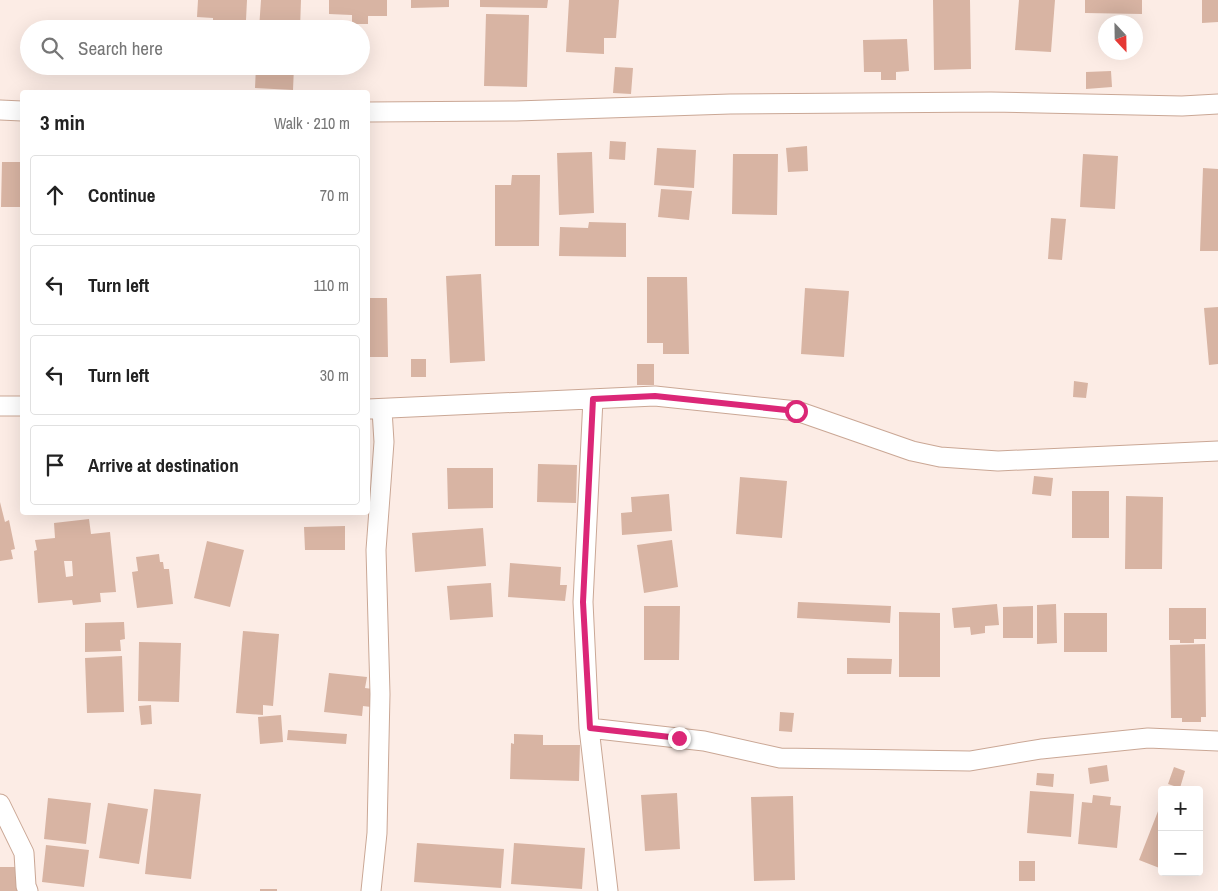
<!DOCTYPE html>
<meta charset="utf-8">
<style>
body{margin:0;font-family:"Archivo Narrow",sans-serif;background:#f6f6f6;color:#222}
.controls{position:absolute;right:15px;bottom:15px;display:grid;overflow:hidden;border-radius:5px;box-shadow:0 5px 20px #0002}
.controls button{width:45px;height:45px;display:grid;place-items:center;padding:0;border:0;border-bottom:1px solid #e0e0e0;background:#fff;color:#222;font:25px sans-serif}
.compass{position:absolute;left:1098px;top:15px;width:45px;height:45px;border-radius:50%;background:#fff;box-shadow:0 5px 20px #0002;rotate:158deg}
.stop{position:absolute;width:15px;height:15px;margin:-11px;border:4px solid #db2777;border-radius:50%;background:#fff}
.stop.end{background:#db2777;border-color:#fff;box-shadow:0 1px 5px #0008}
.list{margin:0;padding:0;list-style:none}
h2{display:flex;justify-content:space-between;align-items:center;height:65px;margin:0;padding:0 20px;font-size:21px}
h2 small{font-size:16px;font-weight:400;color:#767676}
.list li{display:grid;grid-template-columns:32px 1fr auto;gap:15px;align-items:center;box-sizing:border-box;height:80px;margin:0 10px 10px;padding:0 10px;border:1px solid #e0e0e0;border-radius:5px}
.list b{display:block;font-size:19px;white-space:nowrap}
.list em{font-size:16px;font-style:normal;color:#767676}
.icon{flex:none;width:28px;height:28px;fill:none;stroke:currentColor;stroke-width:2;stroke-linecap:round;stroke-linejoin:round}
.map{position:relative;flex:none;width:1218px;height:891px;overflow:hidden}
.search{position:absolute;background:#fff;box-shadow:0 5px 20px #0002;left:20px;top:20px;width:350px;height:55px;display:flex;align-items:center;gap:12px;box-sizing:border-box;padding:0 18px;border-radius:28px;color:#767676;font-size:19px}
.panel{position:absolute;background:#fff;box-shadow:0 5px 20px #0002;left:20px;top:90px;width:350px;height:425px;border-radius:5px}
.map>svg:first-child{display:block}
.building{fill:#d8b4a3;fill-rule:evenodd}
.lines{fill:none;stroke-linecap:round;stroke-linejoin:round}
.street-casing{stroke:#caa795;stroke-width:21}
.street{stroke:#fff;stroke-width:19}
.route{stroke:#db2777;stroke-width:6}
</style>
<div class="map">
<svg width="1218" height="891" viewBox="0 0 1218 891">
<rect width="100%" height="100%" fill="#fcece5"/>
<path class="building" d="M 198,0 L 247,0 L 246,20 L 237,20 L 237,27 L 213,26 L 213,18 L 197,17 Z
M 261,0 L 301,0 L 300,29 L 259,29 Z
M 329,0 L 387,0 L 387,16 L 368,16 L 368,24 L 352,24 L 352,15 L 329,14 Z
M 411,0 L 449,0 L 449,7 L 411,8 Z
M 480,0 L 548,0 L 547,8 L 480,7 Z
M 569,0 L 619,0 L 616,38 L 604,38 L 604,54 L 566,52 Z
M 933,0 L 970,0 L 971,69 L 934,70 Z
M 1019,0 L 1055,0 L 1051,52 L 1015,50 Z
M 1085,0 L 1142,0 L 1142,14 L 1085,13 Z
M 1202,0 L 1218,0 L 1218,22 L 1202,23 Z
M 486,14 L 529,15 L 527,87 L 484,86 Z
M 907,39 L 909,71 L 896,72 L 896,80 L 881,80 L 881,72 L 864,72 L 863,40 Z
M 256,66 L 294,66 L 293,90 L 255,88 Z
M 615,67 L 633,68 L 631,94 L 613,93 Z
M 1111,71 L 1112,87 L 1086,89 L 1086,72 Z
M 610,141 L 626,142 L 625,160 L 609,159 Z
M 807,146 L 808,171 L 788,172 L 786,148 Z
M 657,148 L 696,150 L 694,188 L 654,185 Z
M 592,152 L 594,213 L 559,215 L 557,153 Z
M 733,154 L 778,154 L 777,215 L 732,214 Z
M 1083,154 L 1118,156 L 1115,209 L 1080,207 Z
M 2,162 L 22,162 L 22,207 L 1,207 Z
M 1203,168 L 1218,169 L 1218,251 L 1200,251 Z
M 512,175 L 540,175 L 539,246 L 495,246 L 495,185 L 511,185 Z
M 661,189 L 692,191 L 689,220 L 658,217 Z
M 1051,218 L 1066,219 L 1062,260 L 1048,259 Z
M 589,222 L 626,223 L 626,257 L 559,256 L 560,227 L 588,228 Z
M 481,274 L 485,361 L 450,363 L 446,276 Z
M 647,277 L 687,277 L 689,354 L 663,354 L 663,343 L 647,343 Z
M 805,288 L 849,291 L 844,357 L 801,354 Z
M 368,298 L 387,298 L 388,357 L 368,357 Z
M 1218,307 L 1218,364 L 1209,365 L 1204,308 Z
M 411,359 L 426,359 L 426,377 L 411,377 Z
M 637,364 L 654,364 L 654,385 L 637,385 Z
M 1074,381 L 1088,383 L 1086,398 L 1073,397 Z
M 538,464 L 577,465 L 576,503 L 537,502 Z
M 447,468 L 493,468 L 493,508 L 448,509 Z
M 1034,476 L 1053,478 L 1051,496 L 1032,494 Z
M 740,477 L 787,481 L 782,538 L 736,534 Z
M 1072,491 L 1109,491 L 1109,538 L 1072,538 Z
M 669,494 L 672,531 L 622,535 L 621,513 L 632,512 L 631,497 Z
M 1126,496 L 1163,497 L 1162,569 L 1125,569 Z
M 0,502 L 5,522 L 9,520 L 15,549 L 11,550 L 13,559 L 0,561 Z
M 89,519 L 91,534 L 110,532 L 116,592 L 100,593 L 101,602 L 73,605 L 72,600 L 38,603 L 34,551 L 37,550 L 35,540 L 55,538 L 54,523 ZM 64,561 L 72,561 L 73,576 L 66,577 Z
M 345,526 L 345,550 L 305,550 L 304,527 Z
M 483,528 L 486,566 L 415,572 L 412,533 Z
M 672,540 L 678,587 L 644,593 L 637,545 Z
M 207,541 L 244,550 L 230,607 L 194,598 Z
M 159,554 L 160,562 L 163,562 L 164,569 L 169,569 L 173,604 L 137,608 L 132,572 L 138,571 L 136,557 Z
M 510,563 L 561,567 L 560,585 L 567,585 L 565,601 L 508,597 Z
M 491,583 L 493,617 L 450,620 L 447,586 Z
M 798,602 L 891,606 L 890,623 L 797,618 Z
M 997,604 L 999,625 L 985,626 L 985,633 L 971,635 L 970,627 L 954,628 L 952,608 Z
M 1056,604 L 1057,643 L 1037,644 L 1037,605 Z
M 644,606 L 680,606 L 679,660 L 644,660 Z
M 1033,606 L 1033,638 L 1003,638 L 1003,607 Z
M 1169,608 L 1206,608 L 1206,639 L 1194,639 L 1194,643 L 1180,643 L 1180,640 L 1169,640 Z
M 899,612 L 940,613 L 940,677 L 899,677 Z
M 1064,613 L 1107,613 L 1107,652 L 1064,652 Z
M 124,622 L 125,639 L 120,640 L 121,651 L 85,652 L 85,623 Z
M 243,631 L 279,634 L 273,706 L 263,705 L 263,715 L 236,713 Z
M 139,642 L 181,643 L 179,702 L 138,701 Z
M 1205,644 L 1206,717 L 1201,717 L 1201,722 L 1182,722 L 1182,718 L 1171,718 L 1170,645 Z
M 122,656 L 124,712 L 87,713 L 85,658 Z
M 847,658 L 892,659 L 891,674 L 847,674 Z
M 329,673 L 367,677 L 365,688 L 373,689 L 371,707 L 363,706 L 362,716 L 324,712 Z
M 151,705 L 152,724 L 141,725 L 139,706 Z
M 780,712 L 794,713 L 792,732 L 779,731 Z
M 281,715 L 283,742 L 260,744 L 258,717 Z
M 288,730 L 347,734 L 346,744 L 287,740 Z
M 514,734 L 543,735 L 543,745 L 580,745 L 579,781 L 510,779 L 511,743 L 514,744 Z
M 1107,765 L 1109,781 L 1090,784 L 1088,768 Z
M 1174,767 L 1185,771 L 1180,788 L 1168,784 Z
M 1037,773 L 1054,774 L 1053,787 L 1036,785 Z
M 154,789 L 201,794 L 191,879 L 145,874 Z
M 1030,791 L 1074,794 L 1071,837 L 1027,833 Z
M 677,793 L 680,849 L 645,851 L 641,795 Z
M 1093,795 L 1111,797 L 1110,805 L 1121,806 L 1117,848 L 1078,844 L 1082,802 L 1092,803 Z
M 793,796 L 795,880 L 754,881 L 751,797 Z
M 48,798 L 91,803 L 86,844 L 44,839 Z
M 1162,801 L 1162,869 L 1139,860 Z
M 108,803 L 148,809 L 139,864 L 99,858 Z
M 417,843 L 504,849 L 501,888 L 414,882 Z
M 514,843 L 585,848 L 582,889 L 511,884 Z
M 46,845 L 89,850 L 84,887 L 42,882 Z
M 1019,861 L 1035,861 L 1035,881 L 1019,881 Z
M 0,867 L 24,867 L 24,891 L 0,891 Z
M 260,889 L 277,889 L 277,891 L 260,891 Z"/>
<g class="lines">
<g class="street-casing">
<path id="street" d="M 0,110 L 22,111
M 368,112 L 516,111 L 730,104 L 991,102 L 1182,106 L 1218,104
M 593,399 L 583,602 L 589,728 L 608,891
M 0,406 L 22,406
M 368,409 L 655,396 L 797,411 L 912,451 L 940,457 L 998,461 L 1218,451
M 589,728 L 704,741 L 780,758 L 970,761 L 1041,749 L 1148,738 L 1218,741
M 0,804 L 24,853 L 26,886 L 28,891
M 371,891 L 377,833 L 380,694 L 376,550 L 384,442 L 382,410"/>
</g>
<use href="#street" class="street"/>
</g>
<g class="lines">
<path class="route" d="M 679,738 L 590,728 L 583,602 L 593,399 L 655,396 L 796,411"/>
</g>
</svg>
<div class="controls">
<button>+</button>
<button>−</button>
</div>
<svg class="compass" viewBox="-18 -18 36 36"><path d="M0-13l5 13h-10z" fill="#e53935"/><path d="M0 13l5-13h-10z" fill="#767676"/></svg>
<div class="stop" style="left:796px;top:411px"></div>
<div class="stop end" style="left:679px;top:738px"></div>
<div class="search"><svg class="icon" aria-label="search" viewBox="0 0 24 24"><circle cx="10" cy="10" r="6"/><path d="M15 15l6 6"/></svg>Search here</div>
<section class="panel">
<h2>3 min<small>Walk · 210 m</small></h2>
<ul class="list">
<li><svg class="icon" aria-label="ahead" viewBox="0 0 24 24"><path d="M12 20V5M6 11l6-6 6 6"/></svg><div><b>Continue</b></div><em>70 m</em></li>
<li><svg class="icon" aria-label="left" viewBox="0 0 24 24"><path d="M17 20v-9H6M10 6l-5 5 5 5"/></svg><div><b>Turn left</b></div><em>110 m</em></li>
<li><svg class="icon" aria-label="left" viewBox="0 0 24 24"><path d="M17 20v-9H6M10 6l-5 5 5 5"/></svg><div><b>Turn left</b></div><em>30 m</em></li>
<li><svg class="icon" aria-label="arrive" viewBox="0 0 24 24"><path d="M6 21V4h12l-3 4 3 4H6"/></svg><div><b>Arrive at destination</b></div></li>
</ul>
</section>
</div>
